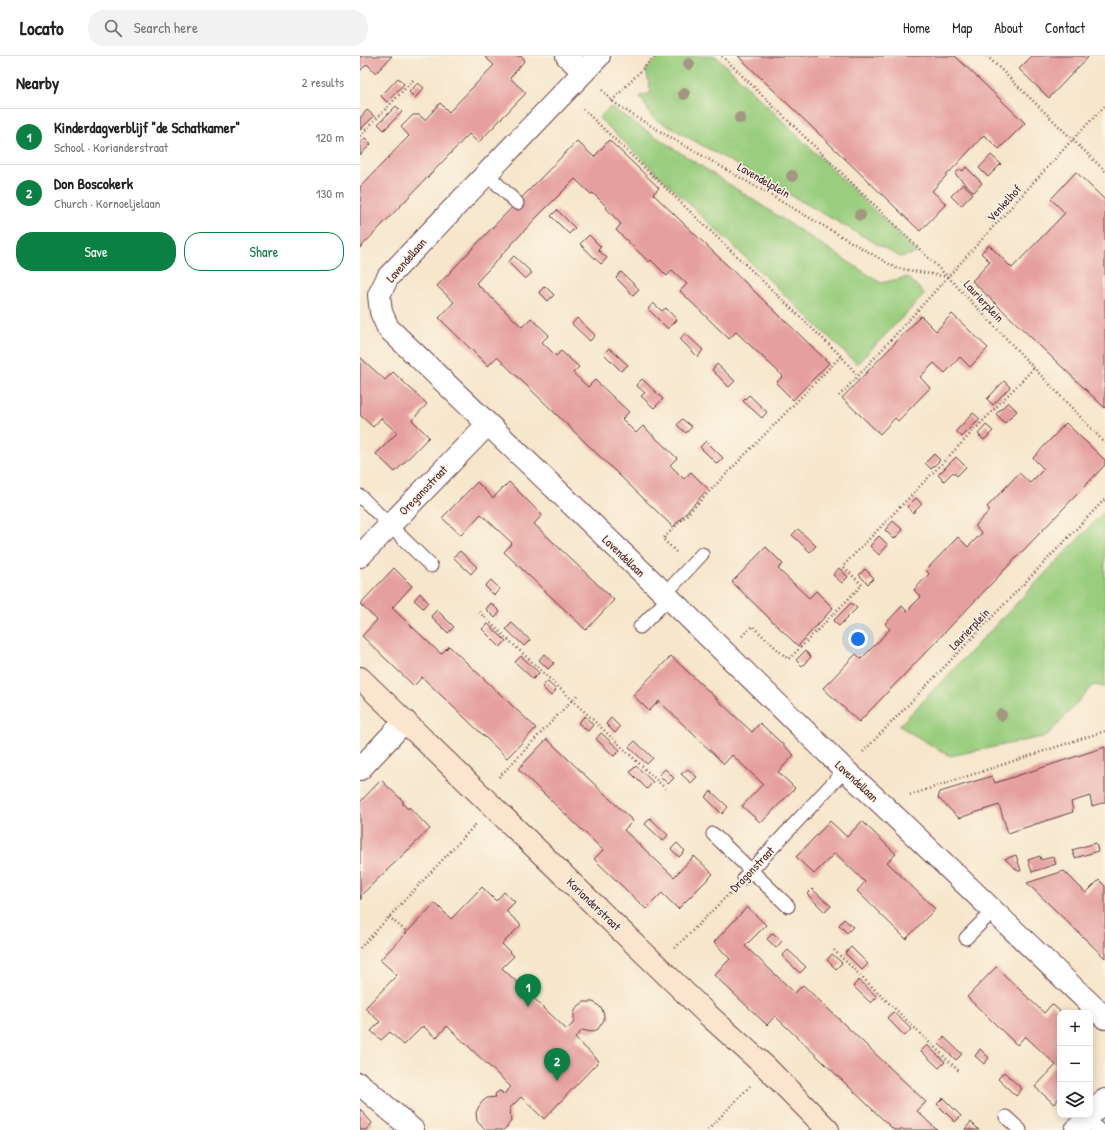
<!DOCTYPE html>
<meta charset="utf-8">
<style>
body{margin:0;font-family:"Patrick Hand",sans-serif;background:#f2f2f2;color:#222}
.controls{position:absolute;right:12px;bottom:12px;display:grid;overflow:hidden;border-radius:8px;box-shadow:0 2px 10px #0003}
.controls button{width:36px;height:36px;display:grid;place-items:center;padding:0;border:0;border-bottom:1px solid #e0e0e0;background:#fff;color:#222;font:20px sans-serif}
.you{position:absolute;left:498px;top:583px;width:14px;height:14px;margin:-10px;border:3px solid #fff;border-radius:50%;background:#1a73e8;box-shadow:0 0 0 6px #1a73e833}
.badge{display:grid;place-items:center;width:26px;height:26px;border-radius:50%;background:#0b8043;color:#fff;font-size:13px;font-weight:700}
.pin{position:absolute;translate:-50% -33px;filter:drop-shadow(0 1px 2px #0008)}
.pin::after{content:'';position:absolute;top:21px;width:14px;height:12px;background:inherit;clip-path:polygon(0 0,100% 0,50% 100%)}
.list{margin:0;padding:0;list-style:none}
h2{display:flex;justify-content:space-between;align-items:center;height:52px;margin:0;padding:0 16px;font-size:17px}
h2 small{font-size:13px;font-weight:400;color:#767676}
.list li{display:grid;grid-template-columns:26px 1fr auto;gap:12px;align-items:center;box-sizing:border-box;height:56px;padding:0 16px;border-top:1px solid #e0e0e0}
.list b{display:block;font-size:15px;white-space:nowrap}
.list p{margin:0;font-size:13px;white-space:nowrap;color:#767676}
.list em{font-size:13px;font-style:normal;color:#767676}
.actions{display:flex;gap:8px;padding:12px 16px}
.actions a{flex:1;padding:9px 0;border:1px solid #0b8043;border-radius:16px;text-align:center;font-size:14px;color:#0b8043}
.actions .main{background:#0b8043;color:#fff}
.icon{flex:none;width:22px;height:22px;fill:none;stroke:currentColor;stroke-width:2;stroke-linecap:round;stroke-linejoin:round}
.map{position:relative;flex:none;width:745px;height:1074px;overflow:hidden}
header{display:flex;align-items:center;gap:24px;box-sizing:border-box;height:56px;padding:0 20px;background:#fff;border-bottom:1px solid #e0e0e0}
header strong{font-size:19px}
nav{display:flex;gap:22px;margin-inline-start:auto;font-size:14px}
.search{width:280px;height:36px;background:#f2f2f2;display:flex;align-items:center;gap:10px;box-sizing:border-box;padding:0 14px;border-radius:16px;color:#767676;font-size:15px}
main{display:flex}
aside{flex:1;background:#fff}
.map>svg:first-child{display:block}
.green{fill:#9ace7f;stroke:#727655}
.building{fill:#e59f9e}
.lines{fill:none;stroke-linecap:round;stroke-linejoin:round}
.lane-casing{stroke:#643d43;stroke-width:15}
.street-casing{stroke:#643d43;stroke-width:24}
.secondary-casing{stroke:#643d43;stroke-width:24}
.path{stroke:#643d43;stroke-width:2.5;stroke-dasharray:1 3;stroke-linecap:butt}
.lane{stroke:#fff;stroke-width:13}
.street{stroke:#fff;stroke-width:22}
.secondary{stroke:#fce5cf;stroke-width:22}
.tree{fill:#a59681}
.labels{text-anchor:middle;dominant-baseline:central;stroke-width:3;stroke-linejoin:round;paint-order:stroke}
.street-label{font-size:12px;fill:#4a1f2b;stroke:#fcf5e5}
</style>
<header>
<strong>Locato</strong>
<div class="search"><svg class="icon" aria-label="search" viewBox="0 0 24 24"><circle cx="10" cy="10" r="6"/><path d="M15 15l6 6"/></svg>Search here</div>
<nav><a>Home</a><a>Map</a><a>About</a><a>Contact</a></nav>
</header>
<main>
<aside>
<h2>Nearby<small>2 results</small></h2>
<ul class="list">
<li><span class="badge">1</span><div><b>Kinderdagverblijf &quot;de Schatkamer&quot;</b><p>School · Korianderstraat</p></div><em>120 m</em></li>
<li><span class="badge">2</span><div><b>Don Boscokerk</b><p>Church · Kornoeljelaan</p></div><em>130 m</em></li>
</ul>
<div class="actions"><a class="main">Save</a><a>Share</a></div>
</aside>
<div class="map">
<svg width="745" height="1074" viewBox="0 0 745 1074">
<rect width="100%" height="100%" fill="#fcf5e5"/>
<filter id="ink" filterUnits="userSpaceOnUse"><feTurbulence type="fractalNoise" baseFrequency=".025" numOctaves="2"/><feDisplacementMap in="SourceGraphic" scale="8" xChannelSelector="R" yChannelSelector="G"/><feConvolveMatrix kernelMatrix="1 2 1 2 8 2 1 2 1" color-interpolation-filters="sRGB"/></filter>
<filter id="wash" filterUnits="userSpaceOnUse"><feTurbulence type="fractalNoise" baseFrequency=".012" numOctaves="4" result="noise"/><feDisplacementMap in="SourceGraphic" scale="16" xChannelSelector="R" yChannelSelector="G"/><feGaussianBlur stdDeviation="0.9" result="paint"/><feColorMatrix in="noise" values="0 0 0 0 0 0 0 0 0 0 0 0 0 0 0 0 0 1.4 0 .05"/><feComposite in="paint" operator="in"/></filter>
<g filter="url(#wash)">
<rect width="100%" height="100%" fill="#f6e6cc"/>
<path class="green" d="M 300,0 L 356,0 L 558,197 L 540,201 L 292,61 L 280,40 L 291,37 L 286,14 Z
M 250,51 L 521,227 L 548,221 L 565,238 L 497,308 L 239,62 Z
M 745,455 L 745,631 L 733,629 L 687,680 L 590,700 L 539,670 Z"/>
<g id="blocks">
<path class="building" d="M 0,0 L 32,0 L 16,17 L 7,8 L 0,15 Z
M 124,0 L 161,0 L 165,4 L 150,22 L 166,37 L 118,87 L 109,78 L 0,192 L 0,131 L 49,80 L 41,71 L 53,59 L 59,59 L 65,64 L 80,47 L 89,56 L 134,9 Z
M 378,0 L 595,0 L 665,67 L 639,93 L 624,79 L 572,135 L 586,148 L 560,175 Z
M 672,0 L 729,0 L 689,42 L 659,13 Z
M 38,22 L 44,28 L 27,46 L 21,40 Z
M 58,27 L 64,32 L 55,42 L 49,36 Z
M 36,50 L 42,56 L 24,74 L 18,68 Z
M 7,54 L 14,60 L 0,74 L 0,62 Z
M 5,82 L 11,88 L 0,99 L 0,87 Z
M 249,84 L 299,132 L 293,138 L 469,307 L 433,344 L 416,327 L 423,320 L 376,276 L 369,283 L 320,235 L 327,228 L 312,214 L 307,220 L 291,204 L 289,206 L 256,174 L 261,168 L 246,152 L 247,151 L 233,137 L 231,138 L 215,123 L 174,164 L 116,227 L 162,271 L 171,262 L 189,279 L 182,286 L 196,300 L 201,295 L 219,311 L 213,317 L 228,331 L 235,324 L 269,356 L 262,363 L 276,377 L 283,370 L 317,402 L 310,409 L 324,423 L 331,416 L 348,433 L 313,471 L 137,301 L 128,310 L 79,262 L 94,246 L 77,230 L 130,174 L 217,85 L 234,101 Z
M 631,99 L 641,108 L 628,121 L 619,112 Z
M 606,111 L 622,127 L 614,136 L 595,118 L 600,113 L 603,115 Z
M 716,116 L 745,144 L 745,352 L 612,225 L 630,206 L 621,197 L 629,189 L 652,212 L 705,157 L 691,143 Z
M 603,128 L 613,137 L 601,150 L 591,140 Z
M 197,154 L 215,172 L 209,178 L 191,160 Z
M 229,179 L 241,191 L 238,194 L 247,202 L 241,208 L 220,188 Z
M 154,200 L 172,217 L 165,223 L 148,206 Z
M 261,216 L 279,233 L 273,239 L 256,222 Z
M 185,230 L 194,239 L 188,245 L 179,236 Z
M 293,247 L 302,255 L 306,252 L 317,264 L 308,273 L 288,253 Z
M 592,258 L 628,292 L 610,311 L 600,301 L 585,317 L 574,307 L 560,321 L 570,332 L 538,365 L 535,362 L 520,378 L 482,342 L 561,260 L 576,275 Z
M 217,262 L 235,279 L 230,285 L 212,268 Z
M 325,277 L 343,294 L 338,301 L 320,283 Z
M 249,292 L 268,309 L 261,315 L 244,298 Z
M 0,301 L 25,324 L 33,316 L 67,348 L 52,364 L 69,381 L 35,416 L 16,398 L 37,377 L 21,362 L 13,371 L 0,359 Z
M 357,308 L 375,325 L 369,331 L 352,314 Z
M 282,323 L 303,343 L 294,352 L 281,340 L 285,337 L 276,329 Z
M 644,325 L 650,331 L 633,349 L 627,343 Z
M 389,339 L 407,356 L 402,362 L 383,345 Z
M 648,346 L 657,355 L 645,367 L 636,358 Z
M 613,357 L 620,363 L 602,381 L 596,375 Z
M 322,363 L 332,371 L 326,377 L 317,369 Z
M 706,367 L 745,404 L 745,409 L 499,666 L 463,632 L 496,598 L 501,603 L 516,588 L 530,573 L 525,568 L 542,550 L 547,555 L 561,541 L 554,534 L 569,518 L 566,514 L 598,481 L 608,491 L 622,477 L 615,470 L 630,454 L 627,451 L 659,417 L 670,427 L 684,413 L 673,402 Z
M 626,369 L 633,375 L 624,384 L 618,378 Z
M 346,385 L 363,402 L 357,408 L 340,391 Z
M 574,398 L 580,404 L 571,413 L 565,407 Z
M 596,401 L 606,411 L 597,420 L 593,416 L 584,425 L 578,419 Z
M 117,426 L 133,442 L 149,426 L 182,459 L 174,468 L 254,544 L 226,574 L 144,496 L 152,487 L 121,458 L 101,479 L 82,462 Z
M 556,442 L 562,448 L 553,457 L 547,451 Z
M 533,465 L 543,474 L 534,483 L 525,474 Z
M 438,473 L 456,490 L 450,496 L 432,479 Z
M 519,480 L 528,489 L 519,499 L 510,490 Z
M 406,491 L 423,508 L 418,513 L 449,542 L 456,535 L 473,552 L 438,590 L 372,526 Z
M 100,495 L 117,511 L 111,518 L 93,501 Z
M 34,512 L 52,530 L 32,552 L 81,598 L 89,590 L 176,672 L 147,702 L 62,621 L 54,630 L 2,580 L 17,564 L 0,548 Z
M 479,512 L 488,521 L 482,527 L 473,519 Z
M 505,513 L 514,522 L 508,528 L 499,519 Z
M 131,524 L 140,533 L 134,539 L 125,530 Z
M 60,537 L 68,546 L 63,552 L 54,544 Z
M 131,547 L 140,556 L 135,562 L 126,553 Z
M 491,547 L 497,552 L 479,570 L 473,565 Z
M 77,554 L 94,571 L 88,577 L 71,560 Z
M 152,567 L 170,584 L 164,590 L 146,573 Z
M 128,568 L 146,585 L 140,591 L 122,573 Z
M 445,595 L 451,601 L 442,610 L 436,604 Z
M 184,598 L 194,607 L 188,613 L 179,604 Z
M 161,600 L 179,617 L 173,623 L 155,606 Z
M 311,600 L 392,676 L 400,667 L 434,699 L 418,716 L 435,732 L 401,767 L 382,750 L 403,728 L 372,699 L 364,708 L 299,645 L 289,655 L 273,639 Z
M 187,625 L 196,634 L 191,640 L 182,631 Z
M 225,660 L 233,669 L 228,675 L 218,667 Z
M 251,662 L 260,671 L 255,677 L 246,668 Z
M 241,677 L 260,694 L 254,700 L 236,683 Z
M 187,683 L 273,765 L 264,774 L 314,821 L 334,800 L 353,818 L 318,853 L 302,837 L 286,853 L 234,803 L 243,794 L 158,713 Z
M 275,685 L 293,702 L 287,708 L 269,691 Z
M 745,691 L 745,746 L 732,750 L 730,740 L 711,746 L 713,756 L 648,777 L 639,749 L 599,762 L 578,742 L 580,736 L 632,720 L 635,727 Z
M 276,710 L 293,726 L 287,733 L 270,716 Z
M 305,713 L 314,722 L 308,728 L 299,719 Z
M 328,713 L 337,721 L 331,727 L 321,718 Z
M 21,724 L 44,746 L 42,747 L 48,753 L 49,751 L 70,773 L 0,840 L 2,841 L 0,844 L 0,746 Z
M 351,735 L 368,751 L 362,758 L 345,741 Z
M 290,762 L 308,779 L 303,785 L 285,768 Z
M 470,765 L 487,781 L 502,765 L 536,798 L 527,806 L 575,853 L 546,883 L 497,835 L 505,826 L 475,797 L 454,818 L 436,801 Z
M 317,787 L 325,795 L 319,801 L 311,793 Z
M 736,787 L 738,795 L 715,802 L 712,794 Z
M 656,799 L 661,815 L 658,815 L 645,803 Z
M 680,800 L 681,804 L 693,801 L 696,808 L 672,816 L 668,804 Z
M 704,815 L 726,837 L 739,824 L 745,830 L 745,902 L 667,827 Z
M 122,831 L 136,845 L 144,836 L 155,846 L 146,855 L 161,869 L 142,888 L 154,900 L 142,912 L 207,974 L 214,966 L 214,957 L 217,951 L 224,946 L 233,946 L 238,949 L 242,953 L 244,959 L 244,964 L 238,973 L 232,976 L 222,974 L 215,982 L 239,1005 L 184,1063 L 161,1041 L 150,1052 L 151,1065 L 147,1071 L 143,1074 L 125,1074 L 117,1065 L 116,1057 L 118,1052 L 122,1046 L 127,1042 L 136,1041 L 135,1038 L 139,1035 L 142,1036 L 143,1039 L 151,1031 L 87,970 L 76,982 L 63,970 L 44,989 L 30,976 L 21,984 L 11,975 L 20,966 L 5,952 L 37,919 L 20,904 L 75,847 L 91,863 Z
M 452,833 L 471,850 L 465,856 L 447,838 Z
M 387,851 L 406,869 L 385,890 L 435,937 L 443,929 L 566,1046 L 557,1055 L 577,1074 L 534,1074 L 415,960 L 407,969 L 354,919 L 370,903 L 354,886 Z
M 484,863 L 493,871 L 487,877 L 479,869 Z
M 413,877 L 422,885 L 416,892 L 407,883 Z
M 491,891 L 508,908 L 502,914 L 485,897 Z
M 428,894 L 446,911 L 440,917 L 422,900 Z
M 472,898 L 482,907 L 476,913 L 467,904 Z
M 636,911 L 684,957 L 692,948 L 702,957 L 700,957 L 700,1041 L 694,1048 L 675,1031 L 696,1009 L 665,980 L 657,989 L 607,941 Z
M 499,924 L 517,941 L 511,947 L 493,930 Z
M 533,956 L 551,973 L 545,980 L 527,962 Z
M 584,981 L 602,998 L 596,1004 L 578,987 Z
M 567,989 L 585,1006 L 579,1012 L 561,995 Z
M 620,993 L 629,1002 L 624,1008 L 615,1000 Z
M 644,1016 L 662,1033 L 656,1040 L 638,1023 Z
M 583,1042 L 601,1060 L 595,1066 L 577,1048 Z
M 0,1053 L 12,1067 L 6,1074 L 0,1074 Z
M 611,1066 L 619,1074 L 606,1074 L 605,1073 Z"/>
</g>
</g>
<g filter="url(#ink)">
<use href="#blocks" fill-opacity="0" stroke="#643d43" stroke-width="1"/>
<g class="lines">
<g class="lane-casing">
<path id="lane" d="M 126,117 L 157,147
M 0,440 L 71,510
M 305,538 L 342,498
M 280,571 L 309,542
M 353,778 L 428,850
M 384,822 L 485,714
M 606,882 L 633,855
M 646,1061 L 660,1074
M 727,1062 L 739,1074"/>
</g>
<g class="street-casing">
<path id="street" d="M 207,0 L 224,16
M 239,0 L 28,221 L 19,239 L 21,256 L 28,272 L 305,538 L 485,714 L 522,748 L 745,962
M 0,500 L 127,369
M 0,713 L 45,665
M 0,1028 L 53,1074
M 716,1074 L 745,1044"/>
</g>
<g class="secondary-casing">
<path id="secondary" d="M 0,622 L 347,958 L 407,1012 L 468,1074"/>
</g>
<path class="path" d="M 362,0 L 588,221 L 745,387
M 627,0 L 745,115
M 242,34 L 252,45 L 274,60 L 536,212 L 588,221
M 252,45 L 295,0
M 223,53 L 481,300 L 498,320 L 712,84 L 745,50
M 0,80 L 55,22
M 479,340 L 498,320
M 316,496 L 303,483 L 481,300
M 119,556 L 307,734
M 382,580 L 392,570 L 428,603 L 431,601 L 502,529 L 483,510 L 674,312
M 503,696 L 745,443
M 139,721 L 217,639
M 550,739 L 745,675
M 29,861 L 47,876
M 0,892 L 116,768
M 315,892 L 371,836
M 474,894 L 599,1015
M 348,1074 L 390,1030"/>
<use href="#lane" class="lane"/>
<use href="#street" class="street"/>
<use href="#secondary" class="secondary"/>
</g>
<g class="tree">
<circle cx="329" cy="8" r="6"/>
<circle cx="324" cy="38" r="6"/>
<circle cx="380" cy="62" r="6"/>
<circle cx="432" cy="120" r="6"/>
<circle cx="500" cy="159" r="6"/>
<circle cx="641" cy="659" r="6"/>
</g>
</g>
<g class="labels">
<g class="street-label">
<text transform="translate(404 124) rotate(30)">Lavendelplein</text>
<text transform="translate(644 147) rotate(-48)">Venkelhof</text>
<text transform="translate(46 204) rotate(-49)">Lavendellaan</text>
<text transform="translate(624 245) rotate(47)">Laurierplein</text>
<text transform="translate(63 434) rotate(-46)">Oreganostraat</text>
<text transform="translate(264 500) rotate(44)">Lavendellaan</text>
<text transform="translate(609 573) rotate(-46)">Laurierplein</text>
<text transform="translate(497 725) rotate(43)">Lavendellaan</text>
<text transform="translate(392 813) rotate(-46)">Dragonstraat</text>
<text transform="translate(234 848) rotate(44)">Korianderstraat</text>
</g>
</g>
</svg>
<div class="controls">
<button>+</button>
<button>−</button>
<button><svg class="icon" aria-label="layers" viewBox="0 0 24 24"><path d="M12 4l9 5-9 5-9-5zM3 14l9 5 9-5"/></svg></button>
</div>
<div class="you"></div>
<div class="pin badge" style="left:168px;top:951px">1</div>
<div class="pin badge" style="left:197px;top:1025px">2</div>
</div>
</main>
